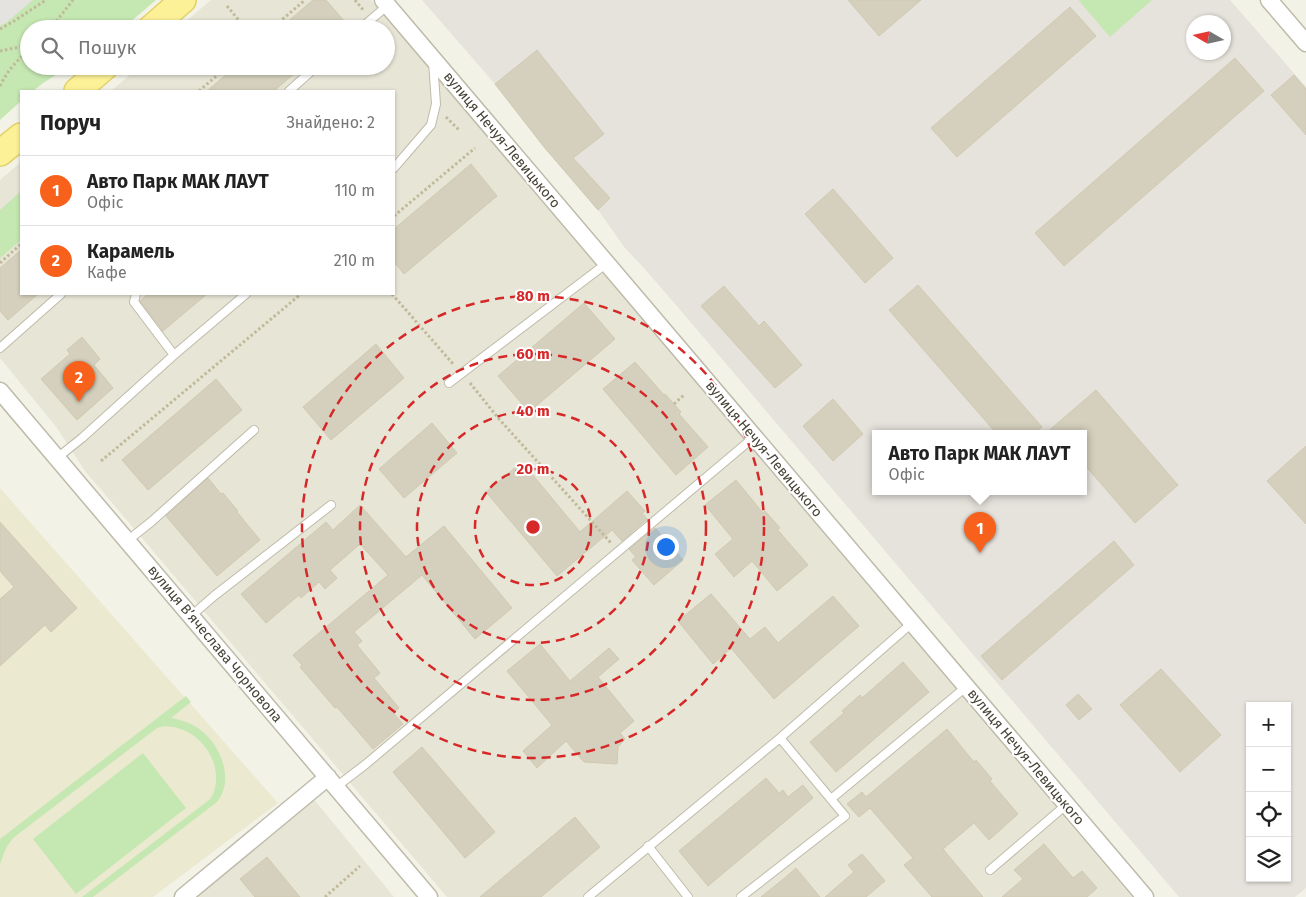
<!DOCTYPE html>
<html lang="uk">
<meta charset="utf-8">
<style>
body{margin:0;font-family:"Fira Sans",sans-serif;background:#f6f6f6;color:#222}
.controls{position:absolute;right:15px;bottom:15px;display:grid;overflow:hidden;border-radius:0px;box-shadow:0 1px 4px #0004}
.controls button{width:45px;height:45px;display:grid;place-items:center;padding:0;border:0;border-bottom:1px solid #e0e0e0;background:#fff;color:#222;font:25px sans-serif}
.compass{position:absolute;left:1186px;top:15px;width:45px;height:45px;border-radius:50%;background:#fff;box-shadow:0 1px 4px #0004;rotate:279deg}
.you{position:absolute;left:665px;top:546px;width:18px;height:18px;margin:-12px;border:4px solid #fff;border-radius:50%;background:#1a73e8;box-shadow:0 0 0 8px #1a73e833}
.badge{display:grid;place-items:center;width:32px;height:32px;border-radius:50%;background:#f7611b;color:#fff;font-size:16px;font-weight:700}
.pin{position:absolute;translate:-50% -41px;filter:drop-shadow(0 1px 2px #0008)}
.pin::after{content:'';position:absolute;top:26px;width:18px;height:15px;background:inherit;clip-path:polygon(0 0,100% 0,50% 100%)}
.popup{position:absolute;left:872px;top:430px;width:215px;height:65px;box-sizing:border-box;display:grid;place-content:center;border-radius:0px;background:#fff;filter:drop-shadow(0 1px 4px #0005);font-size:16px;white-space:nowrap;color:#767676}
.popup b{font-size:19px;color:#222}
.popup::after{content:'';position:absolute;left:50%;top:100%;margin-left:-10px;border:10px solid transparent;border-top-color:#fff}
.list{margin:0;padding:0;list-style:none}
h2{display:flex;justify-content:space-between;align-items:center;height:65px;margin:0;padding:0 20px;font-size:21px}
h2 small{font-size:16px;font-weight:400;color:#767676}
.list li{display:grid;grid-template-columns:32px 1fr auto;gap:15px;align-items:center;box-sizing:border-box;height:70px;padding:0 20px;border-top:1px solid #e0e0e0}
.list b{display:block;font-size:19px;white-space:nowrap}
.list p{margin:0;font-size:16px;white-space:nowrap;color:#767676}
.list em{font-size:16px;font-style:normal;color:#767676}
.icon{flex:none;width:28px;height:28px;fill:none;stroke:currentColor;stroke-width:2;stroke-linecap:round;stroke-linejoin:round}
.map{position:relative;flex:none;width:1306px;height:897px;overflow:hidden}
.search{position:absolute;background:#fff;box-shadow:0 1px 4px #0004;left:20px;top:20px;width:375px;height:55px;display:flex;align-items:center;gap:12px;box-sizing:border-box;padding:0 18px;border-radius:28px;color:#767676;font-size:19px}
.panel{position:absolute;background:#fff;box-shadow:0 1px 4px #0004;left:20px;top:90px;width:375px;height:205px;border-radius:0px}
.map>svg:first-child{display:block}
.residential{fill:#e7e5d5}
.industrial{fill:#e6e3dc;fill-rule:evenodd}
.education{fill:#ece9d1}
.green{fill:#c5e7b1}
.parking{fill:#e5e3df}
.building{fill:#d5d0bd;stroke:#d0c9b0}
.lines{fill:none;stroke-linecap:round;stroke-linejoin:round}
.lane-casing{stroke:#bfbbaa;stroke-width:10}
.street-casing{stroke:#bfbbaa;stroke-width:19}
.primary-casing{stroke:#e2d267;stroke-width:28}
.path{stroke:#c0ba9b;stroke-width:3;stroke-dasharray:2.5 2.5;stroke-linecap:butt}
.lane{stroke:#fff;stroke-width:8}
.street{stroke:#fff;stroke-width:16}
.primary{stroke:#fdf197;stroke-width:25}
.ring{fill:none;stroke:#d62828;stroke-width:2.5;stroke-dasharray:9 6}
.labels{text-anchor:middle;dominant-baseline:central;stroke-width:4;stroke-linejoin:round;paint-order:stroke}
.street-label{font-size:14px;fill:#474336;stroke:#fff}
.centre{fill:#d62828;stroke:#fff;stroke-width:2.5}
.ring-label{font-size:15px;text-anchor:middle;font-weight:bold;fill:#d62828;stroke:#fff;stroke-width:4;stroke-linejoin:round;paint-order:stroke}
</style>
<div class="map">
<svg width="1306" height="897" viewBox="0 0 1306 897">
<rect width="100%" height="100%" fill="#f3f2e7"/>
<path class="residential" d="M 211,0 L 371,0 L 1132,897 L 447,897 L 85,471 L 57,428 L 0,358 L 0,180 L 21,162 L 21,294 L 394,294 L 394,91 L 111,91 L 140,66 L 386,66 L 386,29 L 177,29 Z
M 312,797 L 394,897 L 196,897 Z"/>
<path class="industrial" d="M 422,0 L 1230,0 L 1306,87 L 1306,888 L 1295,897 L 1179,897 L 682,312 L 643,267 L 625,248 L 598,210 L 562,167 L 495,84 ZM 1194,22 L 1224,22 L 1224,52 L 1194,52 ZM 876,434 L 1084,434 L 1084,492 L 876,492 ZM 1250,706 L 1287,706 L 1287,878 L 1250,878 Z"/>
<path class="education" d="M 0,488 L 278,803 L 153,897 L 0,897 Z"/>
<path class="green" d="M 6,0 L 156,0 L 122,29 L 29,29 L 29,66 L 70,66 L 43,83 L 33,91 L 21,91 L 21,101 L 0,120 L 0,4 Z
M 1079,0 L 1152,0 L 1110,37 L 1079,1 Z
M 21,191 L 21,240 L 0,258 L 0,210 Z
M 186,696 L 191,702 L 171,718 C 182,720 194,724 203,732 C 222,748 234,781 217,802 L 93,897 L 82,897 L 209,800 C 214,795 215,789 216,782 C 218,756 198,731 173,727 C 167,726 163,726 157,728 L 13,838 L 6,848 L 0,864 L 0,839 Z
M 143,753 L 186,808 L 76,894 L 33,839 Z"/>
<path class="parking" d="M 0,0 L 33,0 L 7,22 L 0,26 Z"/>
<path class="building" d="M 313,0 L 326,0 L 351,29 L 279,29 Z
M 848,0 L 921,0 L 879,36 Z
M 1070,7 L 1096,36 L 957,157 L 931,128 Z
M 537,50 L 604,134 L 573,158 L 610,198 L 598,210 L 544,147 L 495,84 Z
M 1235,58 L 1264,91 L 1064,266 L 1035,233 Z
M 236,66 L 303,66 L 274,91 L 207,91 Z
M 1294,75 L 1306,89 L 1306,135 L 1271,95 Z
M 471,164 L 497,196 L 404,274 L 394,262 L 394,229 Z
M 833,189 L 893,258 L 865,283 L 805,214 Z
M 21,250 L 21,294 L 38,294 L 8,320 L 0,311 L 0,268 Z
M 918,285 L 1042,427 L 1034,434 L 997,434 L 889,310 Z
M 724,286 L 759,326 L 764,321 L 802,365 L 775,388 L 701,306 Z
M 148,294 L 207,294 L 163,331 L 140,301 Z
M 584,303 L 615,339 L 529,412 L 498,376 Z
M 82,337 L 100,359 L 94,365 L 113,388 L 77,420 L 41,379 L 70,354 L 67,350 Z
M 376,344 L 404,378 L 331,440 L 303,407 Z
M 635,362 L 664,395 L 665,394 L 674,404 L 681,412 L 679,414 L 708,447 L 676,475 L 603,389 Z
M 216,379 L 242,410 L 148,490 L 122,460 Z
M 1096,390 L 1178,485 L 1135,523 L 1084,464 L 1084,434 L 1045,434 Z
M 833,399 L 863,434 L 833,461 L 803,426 Z
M 432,423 L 457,453 L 404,498 L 379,469 Z
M 1306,446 L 1306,524 L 1267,481 Z
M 522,462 L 580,532 L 627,491 L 645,511 L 642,513 L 647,519 L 622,541 L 612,530 L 557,576 L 486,492 Z
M 208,478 L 221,494 L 223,493 L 238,511 L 237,512 L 260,540 L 217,576 L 166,516 Z
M 736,480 L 763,513 L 765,511 L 780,528 L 777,529 L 808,565 L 777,591 L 752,561 L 734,577 L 715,554 L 733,539 L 705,505 Z
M 360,505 L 406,557 L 444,526 L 512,608 L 475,639 L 422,575 L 354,632 L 362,641 L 357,645 L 380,673 L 374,678 L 399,708 L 393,713 L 403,724 L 373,749 L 337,707 L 335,708 L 300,667 L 302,665 L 293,655 L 388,575 L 360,544 L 330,570 L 337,578 L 325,589 L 319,582 L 301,598 L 299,595 L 266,623 L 241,594 L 326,522 L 333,530 Z
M 0,522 L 77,608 L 51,632 L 45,625 L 0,666 L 0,599 L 14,587 L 0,571 Z
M 655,528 L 683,560 L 654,585 L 632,560 L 636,557 L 629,549 Z
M 1114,541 L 1134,565 L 1002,680 L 981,656 Z
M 711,594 L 750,639 L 765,627 L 778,643 L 833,596 L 859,626 L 774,699 L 731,648 L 713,664 L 678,621 Z
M 540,644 L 570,681 L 609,648 L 619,659 L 598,677 L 634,721 L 620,733 L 625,739 L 618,747 L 617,764 L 584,762 L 566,741 L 537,768 L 523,751 L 552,725 L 507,671 Z
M 903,662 L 929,692 L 836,772 L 810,742 L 844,713 L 842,711 L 860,695 L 862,698 Z
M 1161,669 L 1221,735 L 1180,772 L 1120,705 Z
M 1078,694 L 1092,709 L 1079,720 L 1066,705 Z
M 947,729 L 974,762 L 976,760 L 992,779 L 990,781 L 1018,814 L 989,840 L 974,823 L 943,849 L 983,897 L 932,897 L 904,865 L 913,858 L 870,808 L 859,817 L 847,804 L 862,792 L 866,797 Z
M 422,747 L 495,832 L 465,858 L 393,772 Z
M 766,778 L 779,793 L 783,790 L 788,797 L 803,785 L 813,798 L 708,886 L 679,851 Z
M 575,817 L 600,847 L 541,897 L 480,897 Z
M 1044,844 L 1073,878 L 1082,871 L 1097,888 L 1087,897 L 1002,897 L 1023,879 L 1014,870 Z
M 862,854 L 885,881 L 866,897 L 825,897 L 854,872 L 848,865 Z
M 267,857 L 276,868 L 300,897 L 255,897 L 240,879 Z
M 796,868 L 820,897 L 761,897 L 787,876 Z"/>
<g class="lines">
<g class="lane-casing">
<path id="lane" d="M 360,29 L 388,5
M 289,91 L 317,66
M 394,168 L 431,125 L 436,104 L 433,62
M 136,294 L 134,302 L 174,355
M 0,348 L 61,294
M 449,383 L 607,263
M 57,458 L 82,438 L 174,355 L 246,294
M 127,541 L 151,522 L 254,430
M 191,616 L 214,596 L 331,505
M 336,787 L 366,764 L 754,437
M 831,799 L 966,687
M 648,846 L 688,897
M 990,870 L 1066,805
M 588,897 L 780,738 L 912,623
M 741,897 L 845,816 L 780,738"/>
</g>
<g class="street-casing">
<path id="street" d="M 383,0 L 1145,897
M 1269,0 L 1306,43
M 0,391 L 429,897
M 183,897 L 328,777"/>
</g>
<g class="primary-casing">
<path id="primary" d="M 150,29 L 183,0
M 77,91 L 106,66
M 0,153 L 21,136"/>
</g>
<path class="path" d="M 355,0 L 364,11
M 227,6 L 246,29
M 0,29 L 14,21 L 46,0
M 50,29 L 73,0
M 257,29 L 263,27 L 272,28
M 271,29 L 305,0
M 0,51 L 29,45
M 0,86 C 7,72 16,60 29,51
M 199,91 L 228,66
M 446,117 L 460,131
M 394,216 L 475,148
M 0,263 L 21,244
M 392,294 L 454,365
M 470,383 L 499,419 L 611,543
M 674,404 L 685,394
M 101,461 L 301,294
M 325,897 L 360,866"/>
<use href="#lane" class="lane"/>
<use href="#street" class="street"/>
<use href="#primary" class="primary"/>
</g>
<g class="ring">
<circle cx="533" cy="527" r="58"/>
<circle cx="533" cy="527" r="116"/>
<circle cx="533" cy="527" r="173"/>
<circle cx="533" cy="527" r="231"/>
</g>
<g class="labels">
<g class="street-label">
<text transform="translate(502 140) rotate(50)">вулиця Нечуя-Левицького</text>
<text transform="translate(764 449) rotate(50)">вулиця Нечуя-Левицького</text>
<text transform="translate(215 644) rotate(50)">вулиця Вʼячеслава Чорновола</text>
<text transform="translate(1026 757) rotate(50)">вулиця Нечуя-Левицького</text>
</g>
</g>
<circle cx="533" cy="527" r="8" class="centre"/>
<g class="ring-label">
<text x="533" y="301">80 m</text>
<text x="533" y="359">60 m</text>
<text x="533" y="416">40 m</text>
<text x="533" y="474">20 m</text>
</g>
</svg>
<div class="controls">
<button>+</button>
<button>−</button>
<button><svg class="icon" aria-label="locate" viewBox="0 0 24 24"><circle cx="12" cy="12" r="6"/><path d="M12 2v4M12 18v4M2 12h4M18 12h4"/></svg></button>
<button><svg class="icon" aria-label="layers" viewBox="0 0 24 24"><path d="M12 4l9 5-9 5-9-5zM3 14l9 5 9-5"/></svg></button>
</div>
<svg class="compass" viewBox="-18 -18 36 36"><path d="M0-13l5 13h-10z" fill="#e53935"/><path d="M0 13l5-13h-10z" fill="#767676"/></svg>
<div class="you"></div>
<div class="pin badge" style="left:980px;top:553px">1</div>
<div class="popup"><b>Авто Парк МАК ЛАУТ</b>Офіс</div>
<div class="pin badge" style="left:79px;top:402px">2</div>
<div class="search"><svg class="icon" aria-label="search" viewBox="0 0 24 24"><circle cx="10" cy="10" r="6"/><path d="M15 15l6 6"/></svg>Пошук</div>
<section class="panel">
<h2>Поруч<small>Знайдено: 2</small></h2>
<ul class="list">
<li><span class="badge">1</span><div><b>Авто Парк МАК ЛАУТ</b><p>Офіс</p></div><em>110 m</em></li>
<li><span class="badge">2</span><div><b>Карамель</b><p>Кафе</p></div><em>210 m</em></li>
</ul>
</section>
</div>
